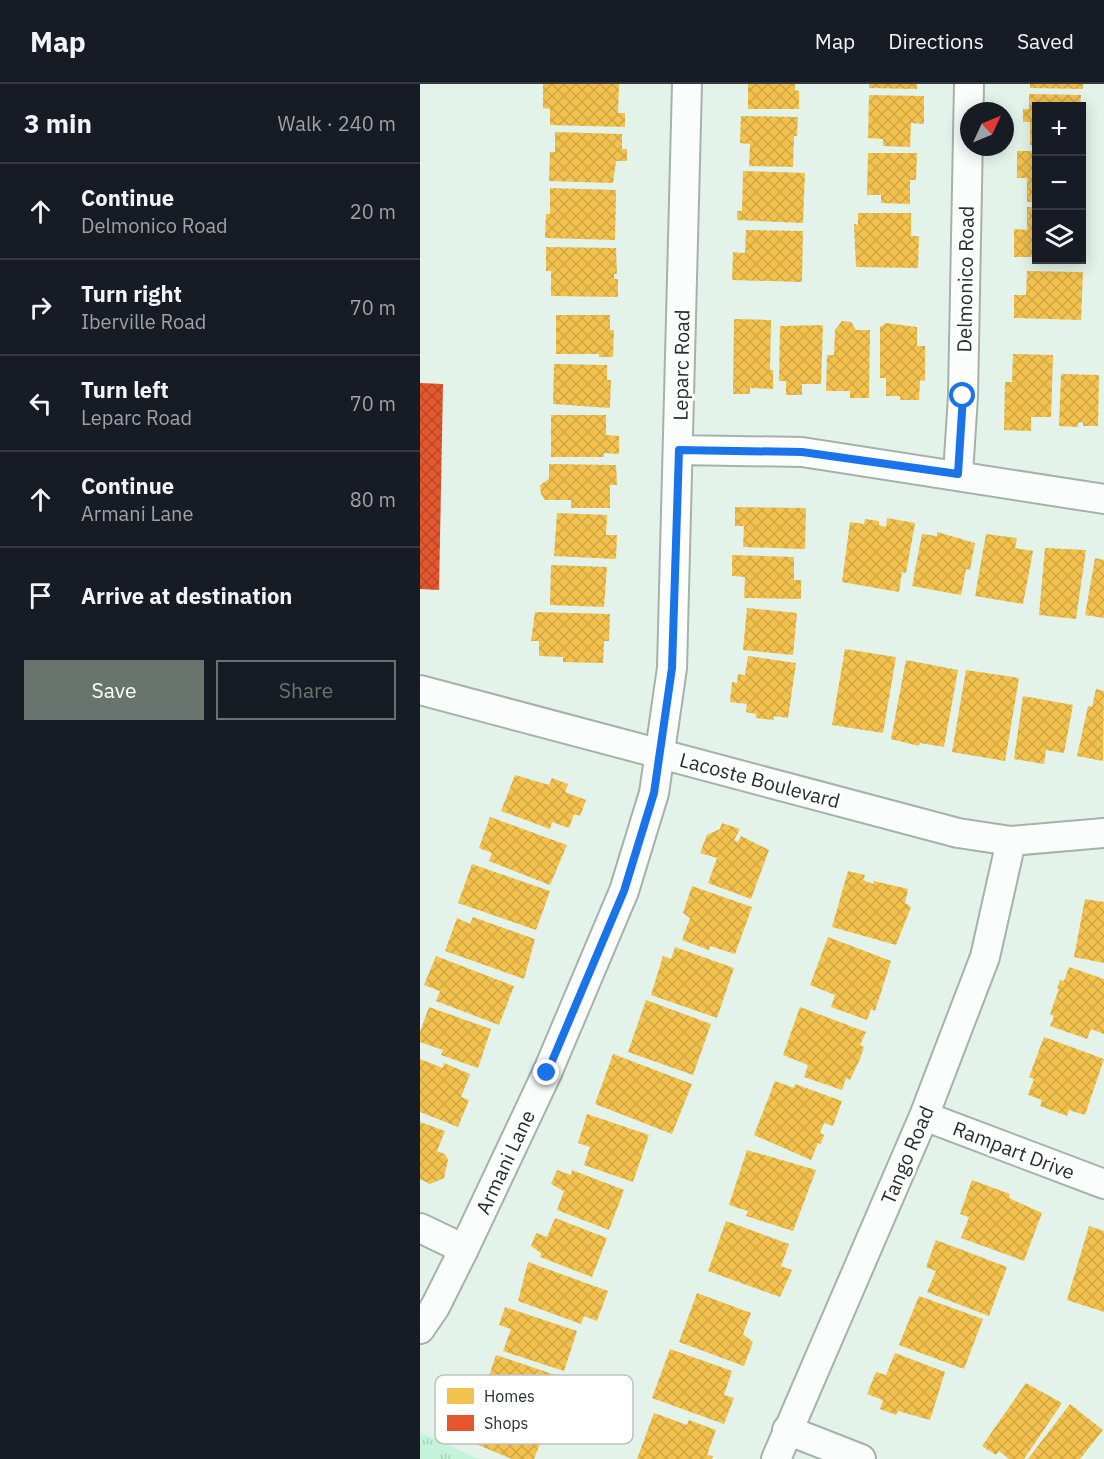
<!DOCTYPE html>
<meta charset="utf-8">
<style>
body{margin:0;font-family:"IBM Plex Sans",sans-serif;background:#242831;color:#f1f3f6}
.controls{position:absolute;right:18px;top:18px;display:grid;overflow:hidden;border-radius:0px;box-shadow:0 3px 15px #0003}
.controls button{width:54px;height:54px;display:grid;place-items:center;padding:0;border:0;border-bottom:2px solid #363941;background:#171b24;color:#f1f3f6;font:30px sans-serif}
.compass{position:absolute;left:540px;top:18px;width:54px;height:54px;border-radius:50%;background:#171b24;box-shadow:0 3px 15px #0003;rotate:46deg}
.stop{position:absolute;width:18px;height:18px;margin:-14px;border:4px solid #1a73e8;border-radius:50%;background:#fff}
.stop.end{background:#1a73e8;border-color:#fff;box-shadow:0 2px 6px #0008}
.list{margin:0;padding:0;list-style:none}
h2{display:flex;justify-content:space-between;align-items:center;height:78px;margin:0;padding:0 24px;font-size:26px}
h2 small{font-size:20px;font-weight:400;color:#9ea1a6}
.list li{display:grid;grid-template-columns:39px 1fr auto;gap:18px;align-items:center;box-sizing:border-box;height:96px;padding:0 24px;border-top:2px solid #363941}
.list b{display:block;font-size:22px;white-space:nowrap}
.list p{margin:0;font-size:20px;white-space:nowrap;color:#9ea1a6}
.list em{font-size:20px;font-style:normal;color:#9ea1a6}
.actions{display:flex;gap:12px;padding:18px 24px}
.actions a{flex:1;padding:14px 0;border:2px solid #68746d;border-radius:0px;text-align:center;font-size:21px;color:#68746d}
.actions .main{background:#68746d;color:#fff}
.icon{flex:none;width:33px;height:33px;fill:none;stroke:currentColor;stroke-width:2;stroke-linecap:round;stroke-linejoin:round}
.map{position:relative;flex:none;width:684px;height:1375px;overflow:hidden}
header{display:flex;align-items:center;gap:36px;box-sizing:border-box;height:84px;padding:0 30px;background:#171b24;border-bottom:2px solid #363941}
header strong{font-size:28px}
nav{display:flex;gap:33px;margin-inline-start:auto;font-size:21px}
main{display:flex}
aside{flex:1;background:#171b24}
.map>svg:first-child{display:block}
.park{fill:url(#park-tufts)}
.homes{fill:url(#homes-cross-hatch)}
.shops{fill:url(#shops-cross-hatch)}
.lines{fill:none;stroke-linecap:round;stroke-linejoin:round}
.minor-casing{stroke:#a5b2ab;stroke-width:32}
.minor{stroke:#fbfdfc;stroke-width:28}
.route{stroke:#1a73e8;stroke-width:8}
.labels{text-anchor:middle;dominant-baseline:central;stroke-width:6;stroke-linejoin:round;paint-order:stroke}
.street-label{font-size:20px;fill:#25302a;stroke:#fff}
.key{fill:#fff;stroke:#bec1bf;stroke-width:1.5}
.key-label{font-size:16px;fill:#25302a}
</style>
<header>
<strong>Map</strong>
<nav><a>Map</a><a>Directions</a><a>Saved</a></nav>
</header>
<main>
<aside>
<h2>3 min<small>Walk · 240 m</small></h2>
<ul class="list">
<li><svg class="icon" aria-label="ahead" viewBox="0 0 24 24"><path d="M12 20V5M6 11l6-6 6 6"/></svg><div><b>Continue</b><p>Delmonico Road</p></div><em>20 m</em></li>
<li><svg class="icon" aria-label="right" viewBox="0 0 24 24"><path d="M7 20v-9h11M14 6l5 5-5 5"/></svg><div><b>Turn right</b><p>Iberville Road</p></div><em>70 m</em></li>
<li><svg class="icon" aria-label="left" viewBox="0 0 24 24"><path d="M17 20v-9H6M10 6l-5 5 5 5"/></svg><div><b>Turn left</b><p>Leparc Road</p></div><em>70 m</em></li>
<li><svg class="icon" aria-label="ahead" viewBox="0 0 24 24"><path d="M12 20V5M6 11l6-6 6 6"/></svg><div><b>Continue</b><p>Armani Lane</p></div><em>80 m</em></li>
<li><svg class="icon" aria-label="arrive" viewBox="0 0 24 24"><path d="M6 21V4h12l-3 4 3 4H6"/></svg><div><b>Arrive at destination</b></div></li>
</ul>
<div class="actions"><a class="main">Save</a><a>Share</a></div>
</aside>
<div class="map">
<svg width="684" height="1375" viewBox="0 0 684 1375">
<defs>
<pattern id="park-tufts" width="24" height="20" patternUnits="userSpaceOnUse" patternTransform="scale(1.5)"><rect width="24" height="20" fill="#c3f4da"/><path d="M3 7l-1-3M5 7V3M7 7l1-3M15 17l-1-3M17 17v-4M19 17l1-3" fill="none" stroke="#a7d2bb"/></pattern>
<pattern id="homes-cross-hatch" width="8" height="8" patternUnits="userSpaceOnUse" patternTransform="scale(1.5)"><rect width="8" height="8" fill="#f2c14e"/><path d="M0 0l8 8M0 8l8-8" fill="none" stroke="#cfa644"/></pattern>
<pattern id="shops-cross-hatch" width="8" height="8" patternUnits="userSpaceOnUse" patternTransform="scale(1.5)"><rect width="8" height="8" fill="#e4572e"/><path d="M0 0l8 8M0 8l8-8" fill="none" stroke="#b94827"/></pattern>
</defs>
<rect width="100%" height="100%" fill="#e3f3ea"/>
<path class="park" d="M 0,1348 L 59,1375 L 0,1375 Z"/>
<path class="homes" d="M 123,0 L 199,0 L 198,29 L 205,29 L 205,43 L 130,41 L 130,25 L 123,24 Z
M 328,0 L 375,0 L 375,6 L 379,7 L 379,25 L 328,25 Z
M 449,0 L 497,0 L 497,5 L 449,4 Z
M 610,0 L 663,0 L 663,5 L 610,4 Z
M 609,10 L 661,11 L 660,22 L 616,22 L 616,61 L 610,61 L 610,38 L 603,38 L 603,25 L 609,25 Z
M 449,11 L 504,12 L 504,40 L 491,39 L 490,63 L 463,62 L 463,55 L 448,54 Z
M 321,32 L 378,33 L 377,52 L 374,52 L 373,83 L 329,82 L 330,60 L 320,59 Z
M 662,32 L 664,32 L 664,54 L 662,54 Z
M 135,48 L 202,50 L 202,65 L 207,65 L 207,77 L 196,77 L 193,99 L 129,97 L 130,68 L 135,68 Z
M 597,67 L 616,67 L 616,118 L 607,118 L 607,94 L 597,94 Z
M 448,69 L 497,69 L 496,96 L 490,96 L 490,120 L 461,119 L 461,111 L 447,111 Z
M 323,87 L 385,89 L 383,139 L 317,136 L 317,127 L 322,127 Z
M 130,104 L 196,106 L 195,156 L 125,154 L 126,130 L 130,130 Z
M 607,123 L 616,123 L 616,173 L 594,173 L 594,145 L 607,146 Z
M 662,124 L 664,124 L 663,160 L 662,160 Z
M 438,129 L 491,129 L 491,152 L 499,152 L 498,184 L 436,183 L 434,140 L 438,141 Z
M 326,146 L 383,147 L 382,198 L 312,196 L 313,168 L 325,169 Z
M 126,163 L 196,164 L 197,190 L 194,190 L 194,195 L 198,195 L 198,213 L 131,212 L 131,187 L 126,187 Z
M 607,187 L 663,188 L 661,236 L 594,234 L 594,211 L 606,211 Z
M 136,231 L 190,231 L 190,246 L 194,246 L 193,273 L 179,273 L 179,270 L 136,270 Z
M 314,235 L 351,236 L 350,286 L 353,286 L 353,305 L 330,304 L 330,310 L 313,310 Z
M 422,237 L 431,238 L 436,246 L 450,246 L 449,314 L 430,314 L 430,307 L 406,307 L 407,271 L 414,271 L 415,246 Z
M 466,239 L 497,243 L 497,262 L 505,262 L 505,297 L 500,296 L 499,316 L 480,316 L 480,312 L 466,312 L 466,294 L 460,294 L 460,243 Z
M 403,241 L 401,300 L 382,300 L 382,311 L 366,311 L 366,297 L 359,297 L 360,242 Z
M 593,270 L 633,271 L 631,333 L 611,333 L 611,347 L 584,346 L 585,298 L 592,298 Z
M 134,280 L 187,281 L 187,296 L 191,296 L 190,324 L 133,320 Z
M 641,290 L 679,291 L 678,342 L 663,342 L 663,338 L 658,339 L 658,343 L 639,342 Z
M 131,331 L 186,331 L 186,351 L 199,352 L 199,370 L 184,369 L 184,373 L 131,373 Z
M 129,380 L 196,381 L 197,401 L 190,401 L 190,424 L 151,424 L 151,416 L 125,416 L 121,410 L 120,401 L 129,395 Z
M 315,423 L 386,424 L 385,465 L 323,463 L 324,442 L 315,442 Z
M 137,429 L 187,431 L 186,451 L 197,451 L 196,475 L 134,472 Z
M 467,434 L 495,439 L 486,489 L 482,488 L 479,508 L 422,498 L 430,438 L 444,440 L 445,435 L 459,437 L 459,441 L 466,443 Z
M 517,448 L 555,459 L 550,486 L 546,485 L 541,511 L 492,502 L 502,450 L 517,452 Z
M 566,450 L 597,454 L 595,464 L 613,467 L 603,520 L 555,512 Z
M 625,464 L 666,466 L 656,535 L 619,531 Z
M 312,471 L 374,473 L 374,496 L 381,496 L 381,515 L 324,514 L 325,493 L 312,492 Z
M 675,474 L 684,476 L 684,534 L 665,531 Z
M 131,481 L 187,483 L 184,523 L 130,521 Z
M 327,524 L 377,529 L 373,571 L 323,566 Z
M 115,528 L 190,530 L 189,557 L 184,557 L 183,579 L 143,578 L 143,573 L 119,572 L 119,557 L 111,557 Z
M 425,565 L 476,573 L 463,649 L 412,641 Z
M 328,572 L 376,579 L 368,634 L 354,632 L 354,636 L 336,634 L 336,630 L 326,628 L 327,620 L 310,618 L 312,598 L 317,599 L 318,590 L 325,591 Z
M 486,576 L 538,586 L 524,663 L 500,659 L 499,662 L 471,655 Z
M 546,586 L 599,594 L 585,677 L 532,668 Z
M 676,605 L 684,607 L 683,677 L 657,672 L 668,622 L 672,623 Z
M 603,612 L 653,621 L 644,669 L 626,666 L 624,680 L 594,675 Z
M 95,691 L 129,701 L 132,694 L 148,700 L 145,708 L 166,716 L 160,732 L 154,730 L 149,744 L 132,738 L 130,745 L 81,727 Z
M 70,733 L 147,761 L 130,801 L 69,777 L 72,769 L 59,764 Z
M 302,739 L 320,745 L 314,756 L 318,758 L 321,752 L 349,766 L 331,815 L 288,799 L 297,774 L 280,769 L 287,751 L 300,745 Z
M 52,780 L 130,807 L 116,846 L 38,819 Z
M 428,787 L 445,791 L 443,796 L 453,800 L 454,797 L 488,805 L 485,819 L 491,823 L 476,861 L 412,843 Z
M 272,802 L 332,823 L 315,870 L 290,862 L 289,866 L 262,856 L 270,834 L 263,829 Z
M 665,815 L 684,818 L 684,879 L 654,873 Z
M 53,833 L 115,855 L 104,895 L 25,867 L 37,834 L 50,840 Z
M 408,853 L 471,877 L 455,927 L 451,925 L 447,936 L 411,923 L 415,911 L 390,901 Z
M 255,863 L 314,884 L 297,934 L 231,911 L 243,872 L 251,875 Z
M 16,872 L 94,902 L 79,941 L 16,917 L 20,907 L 4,901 Z
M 649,883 L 684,895 L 684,950 L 671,945 L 667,955 L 630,942 L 634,932 L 630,930 L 639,905 L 637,905 L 640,896 L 644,897 Z
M 226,916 L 291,940 L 273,991 L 208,968 Z
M 9,923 L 71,945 L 58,984 L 21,971 L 23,966 L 0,958 L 0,948 Z
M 380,923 L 446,948 L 440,961 L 444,963 L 440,975 L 430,996 L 426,994 L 422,1006 L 384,993 L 388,981 L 363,971 Z
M 624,953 L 684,975 L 665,1031 L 649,1026 L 647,1032 L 620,1022 L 622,1016 L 608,1011 L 614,995 L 609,993 Z
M 193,970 L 272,1000 L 252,1050 L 175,1020 Z
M 0,975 L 23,984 L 24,979 L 50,990 L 41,1013 L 49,1016 L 38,1043 L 0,1028 Z
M 355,997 L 374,1004 L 375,1000 L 422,1017 L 413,1042 L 404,1039 L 400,1049 L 404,1051 L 401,1060 L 398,1059 L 391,1076 L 334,1051 Z
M 167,1030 L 229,1051 L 213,1098 L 164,1081 L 170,1063 L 158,1059 Z
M 0,1038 L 25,1047 L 17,1067 L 25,1070 L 28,1076 L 24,1094 L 10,1100 L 0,1095 Z
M 327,1066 L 396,1086 L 373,1147 L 326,1132 L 328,1127 L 309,1121 Z
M 137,1086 L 151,1091 L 152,1086 L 204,1106 L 189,1146 L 137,1126 L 144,1107 L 131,1100 Z
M 552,1096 L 590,1110 L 589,1114 L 622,1129 L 604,1177 L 541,1154 L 549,1133 L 540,1130 Z
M 135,1134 L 187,1154 L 172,1193 L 120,1173 L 121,1169 L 111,1162 L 116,1149 L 127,1153 Z
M 306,1137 L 369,1160 L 361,1182 L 372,1186 L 360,1213 L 288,1187 Z
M 669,1142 L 684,1147 L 684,1228 L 647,1216 Z
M 516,1156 L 587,1183 L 569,1232 L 507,1208 L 516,1187 L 506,1183 Z
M 108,1178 L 188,1207 L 177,1237 L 164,1232 L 161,1240 L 98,1217 Z
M 277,1209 L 331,1229 L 323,1250 L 333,1258 L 324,1282 L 259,1258 Z
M 499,1212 L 563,1235 L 544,1285 L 479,1261 Z
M 85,1223 L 157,1247 L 144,1287 L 83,1267 L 91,1245 L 79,1241 Z
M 250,1265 L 312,1287 L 304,1311 L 314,1314 L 304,1340 L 232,1314 Z
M 475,1269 L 525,1288 L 510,1336 L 478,1327 L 476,1331 L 460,1325 L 463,1316 L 447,1310 L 456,1288 L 466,1291 Z
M 76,1271 L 156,1298 L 144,1331 L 130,1326 L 127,1335 L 72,1316 L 73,1314 L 63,1310 Z
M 606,1299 L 642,1319 L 604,1375 L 589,1375 L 579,1367 L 576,1371 L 562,1362 Z
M 61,1316 L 84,1325 L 82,1329 L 125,1347 L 114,1375 L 92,1375 L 39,1353 L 46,1337 L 52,1340 Z
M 650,1320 L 683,1346 L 660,1375 L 608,1375 Z
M 234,1329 L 267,1341 L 269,1336 L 296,1346 L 287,1371 L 293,1372 L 292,1375 L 217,1375 Z"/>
<path class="shops" d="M 0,299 L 23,300 L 19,506 L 0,505 Z"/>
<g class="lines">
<g class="minor-casing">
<path id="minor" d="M 259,366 L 382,368 L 684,415
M 538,390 L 543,312 L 549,0
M 0,606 L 538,749 L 591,757 L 684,749
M 504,1032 L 684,1100
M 0,1144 L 44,1165
M 0,1245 L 15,1223 L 44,1165 L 127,989 L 204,807 L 234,709 L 252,584 L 267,0
M 367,1346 L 441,1375
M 356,1375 L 504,1032 L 565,873 L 591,757"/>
</g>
<use href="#minor" class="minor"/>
</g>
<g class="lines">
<path class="route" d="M 127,989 L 204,807 L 234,709 L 252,584 L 259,366 L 382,368 L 538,390 L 543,312"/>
</g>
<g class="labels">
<g class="street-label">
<text transform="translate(545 195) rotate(-89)">Delmonico Road</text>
<text transform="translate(261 281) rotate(-89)">Leparc Road</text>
<text transform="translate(340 696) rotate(15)">Lacoste Boulevard</text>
<text transform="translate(594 1066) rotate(21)">Rampart Drive</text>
<text transform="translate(487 1071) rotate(-67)">Tango Road</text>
<text transform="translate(85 1078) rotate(-65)">Armani Lane</text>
</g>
</g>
<rect x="15" y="1291" width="198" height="69" rx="9" class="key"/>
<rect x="27" y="1304" width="27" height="16" fill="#f2c14e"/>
<rect x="27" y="1331" width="27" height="16" fill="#e4572e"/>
<g class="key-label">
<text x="64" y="1318">Homes</text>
<text x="64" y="1345">Shops</text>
</g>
</svg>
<div class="controls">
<button>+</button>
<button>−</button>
<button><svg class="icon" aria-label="layers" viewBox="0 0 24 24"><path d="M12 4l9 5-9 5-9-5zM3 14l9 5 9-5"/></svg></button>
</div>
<svg class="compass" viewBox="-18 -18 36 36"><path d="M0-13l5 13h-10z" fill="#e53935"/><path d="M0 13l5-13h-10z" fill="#9ea1a6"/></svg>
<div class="stop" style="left:543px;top:312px"></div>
<div class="stop end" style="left:127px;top:989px"></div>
</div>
</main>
